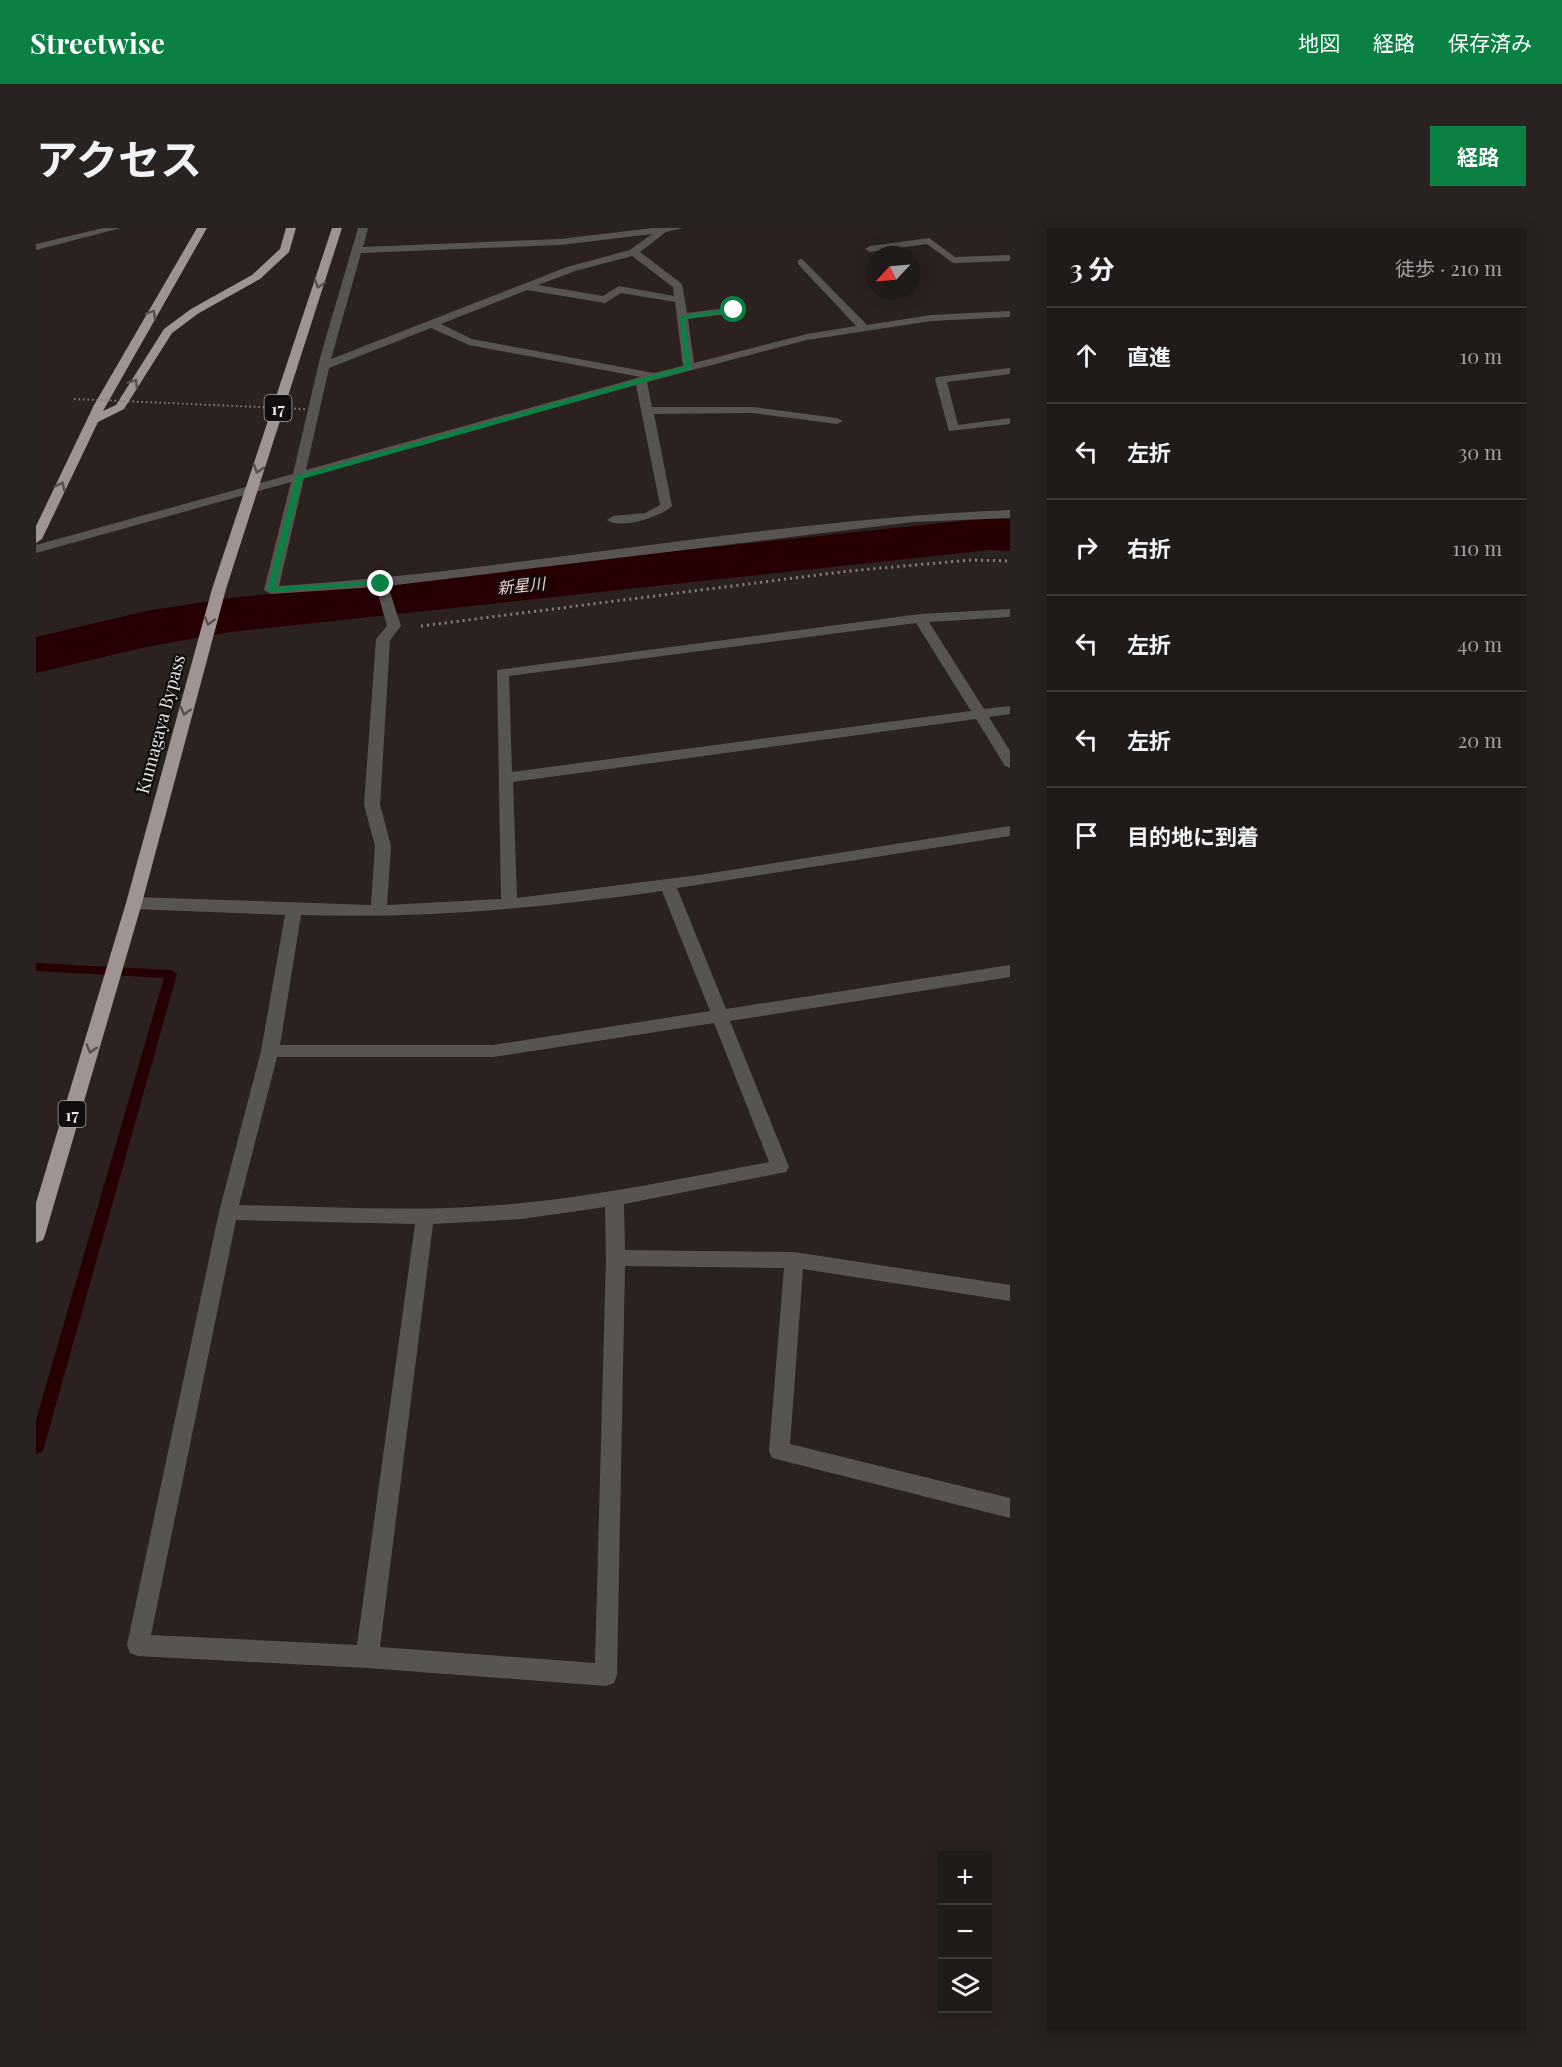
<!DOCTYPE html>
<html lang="ja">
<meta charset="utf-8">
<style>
body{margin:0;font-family:"Playfair Display","Noto Sans JP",serif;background:#282321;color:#f1f3f6}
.controls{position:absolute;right:18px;bottom:18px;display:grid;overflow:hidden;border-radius:0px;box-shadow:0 3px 15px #0003}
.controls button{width:54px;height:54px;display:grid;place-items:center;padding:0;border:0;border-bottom:2px solid #3d3837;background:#201a18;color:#f1f3f6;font:30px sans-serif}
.compass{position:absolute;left:830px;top:18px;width:54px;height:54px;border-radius:50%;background:#201a18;box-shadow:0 3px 15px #0003;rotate:244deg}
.stop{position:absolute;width:18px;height:18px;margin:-14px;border:4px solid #0b8043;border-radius:50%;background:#fff}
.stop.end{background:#0b8043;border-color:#fff;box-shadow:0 2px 6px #0008}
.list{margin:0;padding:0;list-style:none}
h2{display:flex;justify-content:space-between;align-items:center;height:78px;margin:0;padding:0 24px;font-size:26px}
h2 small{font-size:20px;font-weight:400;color:#a2a1a2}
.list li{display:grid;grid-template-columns:39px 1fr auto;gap:18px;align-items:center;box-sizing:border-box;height:96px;padding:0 24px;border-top:2px solid #3d3837}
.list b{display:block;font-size:22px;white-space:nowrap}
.list em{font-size:20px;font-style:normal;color:#a2a1a2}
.icon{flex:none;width:33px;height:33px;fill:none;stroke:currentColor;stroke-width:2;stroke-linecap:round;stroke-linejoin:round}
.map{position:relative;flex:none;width:974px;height:1803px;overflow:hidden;border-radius:0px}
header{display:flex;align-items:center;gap:36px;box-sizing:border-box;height:84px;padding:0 30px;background:#0b8043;color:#fff}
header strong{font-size:28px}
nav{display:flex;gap:33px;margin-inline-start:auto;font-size:21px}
.intro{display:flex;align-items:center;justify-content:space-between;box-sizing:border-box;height:144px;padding:0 36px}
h1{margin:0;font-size:42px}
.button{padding:15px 27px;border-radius:0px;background:#0b8043;color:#fff;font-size:21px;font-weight:700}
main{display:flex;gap:36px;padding:0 36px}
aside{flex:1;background:#201a18;border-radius:0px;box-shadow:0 3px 15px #0003}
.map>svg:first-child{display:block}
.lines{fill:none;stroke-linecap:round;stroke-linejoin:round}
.stream{fill:#260000;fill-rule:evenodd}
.river{fill:#260000;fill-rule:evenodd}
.path{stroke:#877f7d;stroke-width:3;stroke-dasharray:2 4;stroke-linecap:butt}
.minor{fill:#585452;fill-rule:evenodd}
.highway{fill:#9f9491;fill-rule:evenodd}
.path-bridge{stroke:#877f7d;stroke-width:2;stroke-dasharray:1.5 3;stroke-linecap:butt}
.oneway{stroke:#58504e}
.route{fill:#0b8043}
.labels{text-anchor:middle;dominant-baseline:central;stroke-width:4.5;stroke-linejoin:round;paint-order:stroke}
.shield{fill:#110d0c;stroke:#aaa5a3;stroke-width:1.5}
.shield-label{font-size:16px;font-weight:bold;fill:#ece6e4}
.far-water-label{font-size:16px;font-style:italic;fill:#f5d2c9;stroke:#110d0c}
.street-label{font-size:18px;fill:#ece6e4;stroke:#110d0c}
</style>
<header>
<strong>Streetwise</strong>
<nav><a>地図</a><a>経路</a><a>保存済み</a></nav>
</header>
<div class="intro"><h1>アクセス</h1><a class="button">経路</a></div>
<main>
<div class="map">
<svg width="974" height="1803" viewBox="0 0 974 1803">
<rect width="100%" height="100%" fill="#2b2220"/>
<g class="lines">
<path class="stream" d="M 0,735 L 135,742 L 141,746 L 8,1219 L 6,1224 L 0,1226 L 0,1192 L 128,750 L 0,743 Z"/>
<path class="river" d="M 953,290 L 974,291 L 974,323 L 953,322 L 194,404 L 110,419 L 0,445 L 0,409 L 110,383 L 194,370 Z"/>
<path class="path" d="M 385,398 L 813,343 L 935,332 L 974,333"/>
<path class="minor" d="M 67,0 L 85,0 L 0,22 L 0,16 Z
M 322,0 L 332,0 L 327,19 L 524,11 L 617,0 L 647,0 L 630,4 L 604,24 L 646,56 L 651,85 L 698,79 L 703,82 L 698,85 L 652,91 L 658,135 L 771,106 L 820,98 L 762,36 L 762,32 L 766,31 L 831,97 L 895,87 L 974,83 L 974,89 L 895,93 L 771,112 L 611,154 L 616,179 L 716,179 L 801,190 L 807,193 L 801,196 L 716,185 L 618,186 L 636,278 C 625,289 583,302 571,292 L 577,288 L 609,285 L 624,277 L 600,157 L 268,250 L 243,358 C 487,342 729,292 974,282 L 974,290 L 877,294 L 352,358 L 365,398 L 354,412 L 344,577 L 355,618 L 351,677 L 465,671 L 461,442 L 884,386 L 974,381 L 974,389 L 893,394 L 948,481 L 974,478 L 974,486 L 953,489 L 974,523 L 974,540 L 969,538 L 940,491 L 477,554 L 481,670 L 663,647 L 974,598 L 974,608 L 641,660 L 690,781 L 974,737 L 974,749 L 694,793 L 753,939 L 750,944 L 588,976 L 589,1022 L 758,1024 L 974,1057 L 974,1073 L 767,1041 L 754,1216 L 974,1270 L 974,1290 L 736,1230 L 733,1223 L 748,1040 L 589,1038 L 581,1447 L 578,1455 L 570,1458 L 331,1440 L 102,1428 L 94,1425 L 91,1417 L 183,984 L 225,823 L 249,687 L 98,681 L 90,675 L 98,669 L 335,677 L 339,618 L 328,577 L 340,411 L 351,398 L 340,359 L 235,366 L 228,362 L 255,254 L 0,325 L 0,317 L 257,246 L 284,130 ZM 616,6 L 594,22 L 531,39 L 295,131 L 325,25 L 524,17 ZM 596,28 L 637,59 L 638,68 L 583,58 L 567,68 L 502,57 L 539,43 ZM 491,62 L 569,75 L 585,65 L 639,74 L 647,138 L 618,145 L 436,111 L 405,96 ZM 395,100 L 433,117 L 605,149 L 270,242 L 293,140 ZM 880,395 L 935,483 L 476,544 L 473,448 ZM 626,663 L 674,783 L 457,817 L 244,817 L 265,687 C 387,691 506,680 626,663 ZM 678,795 L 733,934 C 651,949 569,967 486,975 C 392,985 297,979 203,977 L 241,829 L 457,829 ZM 569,979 L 570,1030 L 559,1435 L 344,1419 L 397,996 L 486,991 ZM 200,992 L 379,996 L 321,1417 L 115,1407 Z
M 893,10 L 919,29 L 974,27 L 974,33 L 917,35 L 891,16 L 834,24 L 829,21 L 834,18 Z
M 974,140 L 974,146 L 911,154 L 922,197 L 974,190 L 974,196 L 913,203 L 899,151 L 901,149 Z"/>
<path class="highway" d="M 161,0 L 171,0 L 67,183 L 80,177 L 128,101 L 155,81 L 216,47 L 244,21 L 250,0 L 260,0 L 253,24 L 224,51 L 163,85 L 136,105 L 88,181 L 62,194 L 6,311 L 0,315 L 0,298 L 58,177 Z
M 296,0 L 306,0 L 190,361 L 106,675 L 9,1007 L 7,1012 L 0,1015 L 0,975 L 90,675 L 176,361 Z"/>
<path class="path-bridge" d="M 38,171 L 269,181"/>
</g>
<defs><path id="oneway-chevron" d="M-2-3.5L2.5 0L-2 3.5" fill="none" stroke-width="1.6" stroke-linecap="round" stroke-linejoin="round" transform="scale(1.5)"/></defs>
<g class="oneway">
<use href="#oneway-chevron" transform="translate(283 56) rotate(108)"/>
<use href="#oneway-chevron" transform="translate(116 86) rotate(-60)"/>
<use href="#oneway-chevron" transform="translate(98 155) rotate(-59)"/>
<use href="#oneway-chevron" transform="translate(222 241) rotate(108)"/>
<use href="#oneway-chevron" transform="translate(25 258) rotate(-65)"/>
<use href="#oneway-chevron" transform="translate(173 393) rotate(106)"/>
<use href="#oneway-chevron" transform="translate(149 483) rotate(105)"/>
<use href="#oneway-chevron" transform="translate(55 821) rotate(107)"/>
</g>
<path class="route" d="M 698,80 L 700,83 L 649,91 L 655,141 L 266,251 L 239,359 L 345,353 L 349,356 L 235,364 L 231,362 L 260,248 L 649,138 L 644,88 Z"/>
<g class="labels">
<g class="shield">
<rect x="228.5" y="167" width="27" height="26" rx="4.5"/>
<rect x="22.5" y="873" width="27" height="26" rx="4.5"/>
</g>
<g class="shield-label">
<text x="242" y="180">17</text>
<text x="36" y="886">17</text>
</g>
<g class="far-water-label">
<text transform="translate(485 357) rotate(-6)">新星川</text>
</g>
<g class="street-label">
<text transform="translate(124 496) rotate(-75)">Kumagaya Bypass</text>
</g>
</g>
</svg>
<div class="controls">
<button>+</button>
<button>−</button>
<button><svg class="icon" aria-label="layers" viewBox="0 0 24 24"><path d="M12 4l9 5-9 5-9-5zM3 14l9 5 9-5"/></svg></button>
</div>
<svg class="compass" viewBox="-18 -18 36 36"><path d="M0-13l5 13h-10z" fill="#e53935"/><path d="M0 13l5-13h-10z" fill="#a2a1a2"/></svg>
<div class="stop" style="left:698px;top:82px"></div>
<div class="stop end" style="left:345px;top:356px"></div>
</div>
<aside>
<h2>3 分<small>徒歩 · 210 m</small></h2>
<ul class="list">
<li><svg class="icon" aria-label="ahead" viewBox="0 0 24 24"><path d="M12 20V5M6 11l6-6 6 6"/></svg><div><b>直進</b></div><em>10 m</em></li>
<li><svg class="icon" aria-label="left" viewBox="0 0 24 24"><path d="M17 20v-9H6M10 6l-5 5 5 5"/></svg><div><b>左折</b></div><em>30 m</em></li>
<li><svg class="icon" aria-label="right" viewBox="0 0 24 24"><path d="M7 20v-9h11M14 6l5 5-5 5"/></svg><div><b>右折</b></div><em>110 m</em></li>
<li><svg class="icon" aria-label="left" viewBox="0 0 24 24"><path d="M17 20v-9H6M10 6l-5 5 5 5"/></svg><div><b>左折</b></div><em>40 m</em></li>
<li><svg class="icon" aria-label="left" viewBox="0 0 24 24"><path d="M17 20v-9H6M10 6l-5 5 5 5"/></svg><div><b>左折</b></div><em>20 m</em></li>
<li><svg class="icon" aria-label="arrive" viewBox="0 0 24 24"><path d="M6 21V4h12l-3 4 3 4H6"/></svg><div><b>目的地に到着</b></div></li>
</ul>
</aside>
</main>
